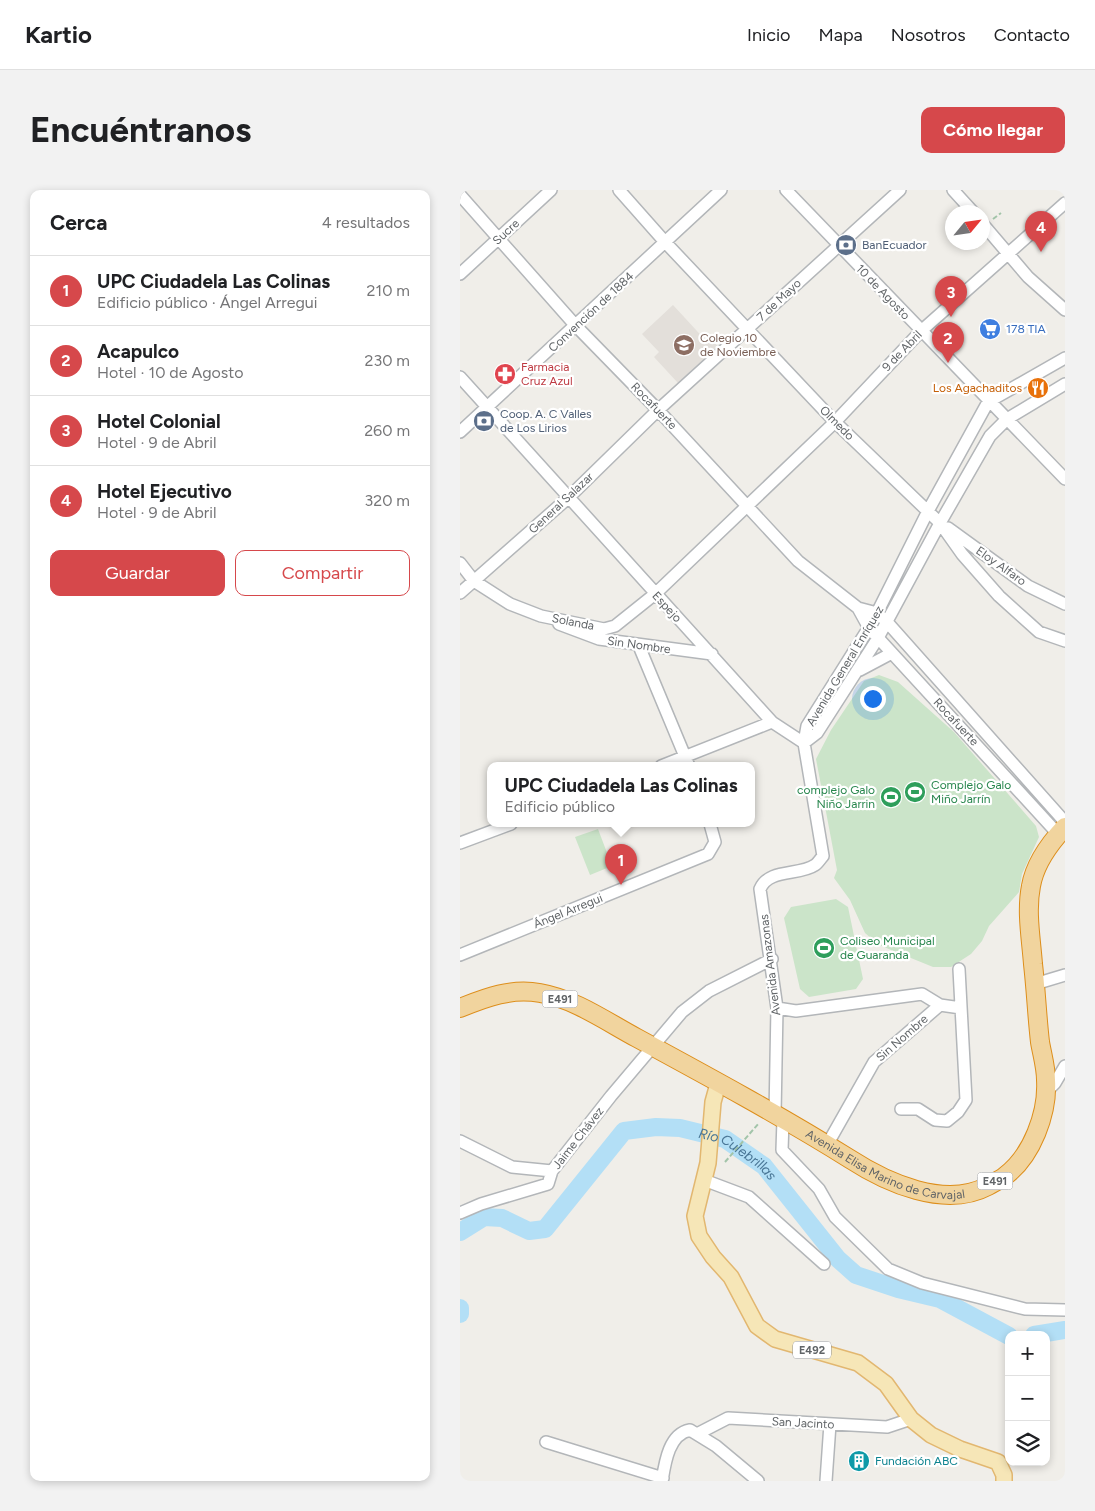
<!DOCTYPE html>
<html lang="es">
<meta charset="utf-8">
<style>
body{margin:0;font-family:Figtree,sans-serif;background:#f2f2f2;color:#202124}
.controls{position:absolute;right:15px;bottom:15px;display:grid;overflow:hidden;border-radius:10px;box-shadow:0 2px 8px #0003}
.controls button{width:45px;height:45px;display:grid;place-items:center;padding:0;border:0;border-bottom:1px solid #e0e0e0;background:#fff;color:#202124;font:25px sans-serif}
.compass{position:absolute;left:485px;top:15px;width:45px;height:45px;border-radius:50%;background:#fff;box-shadow:0 2px 8px #0003;rotate:61deg}
.you{position:absolute;left:412px;top:508px;width:18px;height:18px;margin:-12px;border:4px solid #fff;border-radius:50%;background:#1a73e8;box-shadow:0 0 0 8px #1a73e833}
.badge{display:grid;place-items:center;width:32px;height:32px;border-radius:50%;background:#d6484b;color:#fff;font-size:16px;font-weight:700}
.pin{position:absolute;translate:-50% -41px;filter:drop-shadow(0 1px 2px #0008)}
.pin::after{content:'';position:absolute;top:26px;width:18px;height:15px;background:inherit;clip-path:polygon(0 0,100% 0,50% 100%)}
.popup{position:absolute;left:27px;top:572px;width:268px;height:65px;box-sizing:border-box;display:grid;place-content:center;border-radius:10px;background:#fff;filter:drop-shadow(0 1px 4px #0005);font-size:16px;white-space:nowrap;color:#757577}
.popup b{font-size:19px;color:#202124}
.popup::after{content:'';position:absolute;left:50%;top:100%;margin-left:-10px;border:10px solid transparent;border-top-color:#fff}
.list{margin:0;padding:0;list-style:none}
h2{display:flex;justify-content:space-between;align-items:center;height:65px;margin:0;padding:0 20px;font-size:21px}
h2 small{font-size:16px;font-weight:400;color:#757577}
.list li{display:grid;grid-template-columns:32px 1fr auto;gap:15px;align-items:center;box-sizing:border-box;height:70px;padding:0 20px;border-top:1px solid #e0e0e0}
.list b{display:block;font-size:19px;white-space:nowrap}
.list p{margin:0;font-size:16px;white-space:nowrap;color:#757577}
.list em{font-size:16px;font-style:normal;color:#757577}
.actions{display:flex;gap:10px;padding:15px 20px}
.actions a{flex:1;padding:11px 0;border:1px solid #d6484b;border-radius:10px;text-align:center;font-size:18px;color:#d6484b}
.actions .main{background:#d6484b;color:#fff}
.icon{flex:none;width:28px;height:28px;fill:none;stroke:currentColor;stroke-width:2;stroke-linecap:round;stroke-linejoin:round}
.map{position:relative;flex:none;width:605px;height:1291px;overflow:hidden;border-radius:10px}
header{display:flex;align-items:center;gap:30px;box-sizing:border-box;height:70px;padding:0 25px;background:#fff;border-bottom:1px solid #e0e0e0}
header strong{font-size:24px}
nav{display:flex;gap:28px;margin-inline-start:auto;font-size:18px}
.intro{display:flex;align-items:center;justify-content:space-between;box-sizing:border-box;height:120px;padding:0 30px}
h1{margin:0;font-size:35px}
.button{padding:12px 22px;border-radius:10px;background:#d6484b;color:#fff;font-size:18px;font-weight:700}
main{display:flex;gap:30px;padding:0 30px}
aside{flex:1;background:#fff;border-radius:10px;box-shadow:0 2px 8px #0003}
.map>svg:first-child{display:block}
.education{fill:#e3dfda}
.green{fill:#cbe4c9}
.lines{fill:none;stroke-linecap:round;stroke-linejoin:round}
.river{stroke:#b3dff6;stroke-width:18}
.minor-casing{stroke:#b3b6b9;stroke-width:14}
.major-casing{stroke:#e2b770;stroke-width:18}
.highway-casing{stroke:#dd8e1b;stroke-width:20}
.path{stroke:#a2c4a9;stroke-width:2;stroke-dasharray:5 2.5;stroke-linecap:butt}
.minor{stroke:#fff;stroke-width:11}
.major{stroke:#f6e6b7;stroke-width:15}
.highway{stroke:#f1d49e;stroke-width:18}
.labels{text-anchor:middle;dominant-baseline:central;stroke-width:4.5;stroke-linejoin:round;paint-order:stroke}
.shield{fill:#fff;stroke:#909295;stroke-width:1}
.shield-label{font-size:11px;font-weight:bold;fill:#606467}
.street-label{font-size:12px;fill:#606467;stroke:#fff}
.service-label{font-size:12px;fill:#4e5e75;stroke:#fff;text-anchor:start}
.shop-label{font-size:12px;fill:#366cbe;stroke:#fff;text-anchor:start}
.education-label{font-size:12px;fill:#785e54;stroke:#fff;text-anchor:start}
.health-label{font-size:12px;fill:#be3a42;stroke:#fff;text-anchor:start}
.food-label{font-size:12px;fill:#c56008;stroke:#fff;text-anchor:end}
.leisure-label{font-size:12px;fill:#27864d;stroke:#fff;text-anchor:start}
.culture-label{font-size:12px;fill:#0d838f;stroke:#fff;text-anchor:start}
.water-label{font-size:14px;font-style:italic;fill:#497696;stroke:#fff}
</style>
<header>
<strong>Kartio</strong>
<nav><a>Inicio</a><a>Mapa</a><a>Nosotros</a><a>Contacto</a></nav>
</header>
<div class="intro"><h1>Encuéntranos</h1><a class="button">Cómo llegar</a></div>
<main>
<aside>
<h2>Cerca<small>4 resultados</small></h2>
<ul class="list">
<li><span class="badge">1</span><div><b>UPC Ciudadela Las Colinas</b><p>Edificio público · Ángel Arregui</p></div><em>210 m</em></li>
<li><span class="badge">2</span><div><b>Acapulco</b><p>Hotel · 10 de Agosto</p></div><em>230 m</em></li>
<li><span class="badge">3</span><div><b>Hotel Colonial</b><p>Hotel · 9 de Abril</p></div><em>260 m</em></li>
<li><span class="badge">4</span><div><b>Hotel Ejecutivo</b><p>Hotel · 9 de Abril</p></div><em>320 m</em></li>
</ul>
<div class="actions"><a class="main">Guardar</a><a>Compartir</a></div>
</aside>
<div class="map">
<svg width="605" height="1291" viewBox="0 0 605 1291">
<rect width="100%" height="100%" fill="#f0eee9"/>
<path class="education" d="M 213,115 L 248,153 L 252,150 L 258,156 L 218,193 L 194,167 L 199,162 L 182,144 Z"/>
<path class="green" d="M 419,485 L 438,492 L 494,542 L 576,636 L 579,647 L 562,684 L 559,702 L 529,736 L 522,751 L 511,764 L 491,777 L 473,777 L 419,755 L 405,743 L 390,710 L 374,688 L 377,680 L 356,569 L 371,540 L 404,491 Z
M 138,639 L 152,676 L 130,685 L 115,647 Z
M 376,709 L 388,717 L 403,789 L 396,799 L 349,807 L 340,799 L 324,728 L 331,717 Z"/>
<g class="lines">
<g class="river">
<path id="s1" d="M 0,1042 L 24,1027 L 42,1028 L 69,1041 L 85,1039 L 164,941 L 196,937 L 220,938 L 265,949 L 304,976 L 378,1069 L 396,1085 L 438,1099 L 480,1109 L 549,1146"/>
<path d="M 0,1118 L 0,1124"/>
<path d="M 574,1145 L 605,1140"/>
</g>
<g class="minor-casing">
<path id="minor" d="M 159,0 L 205,52 L 375,232 L 480,333 L 502,364 L 539,406 L 579,442 L 605,451
M 326,0 L 605,289
M 493,0 L 513,22
M 0,5 L 116,136 L 198,220 L 338,371 L 398,418
M 522,33 L 568,87 L 605,120
M 0,84 L 91,0
M 0,187 L 312,532 L 344,553
M 0,242 L 261,0
M 488,338 L 568,396 L 605,414
M 0,373 L 14,391 L 50,414 L 81,426 L 144,439 L 155,436 L 195,404 L 375,232 L 461,141 L 605,13
M 0,403 L 108,308 L 198,220 L 440,0
M 99,434 L 139,449 L 252,464
M 179,456 L 229,576
M 400,480 L 432,463
M 344,553 L 357,543 L 418,448 L 480,333 L 530,246 L 547,229 L 605,194
M 201,576 L 312,532
M 598,644 L 409,438 L 398,418 L 417,423 L 427,432 L 605,632
M 0,653 L 51,634
M 0,765 L 248,664 L 255,652 L 250,634
M 575,794 L 605,785
M 317,818 L 336,821 L 462,804 L 480,815
M 586,902 L 595,893 L 605,876
M 441,919 L 458,919 L 475,930 L 487,931 L 498,922 L 506,910 L 499,779
M 315,925 L 317,818 L 300,699 C 309,678 339,686 355,675 C 358,673 361,668 363,666 L 344,553 L 347,536 L 413,431 L 468,321 L 528,212 L 605,168
M 323,930 L 322,960 L 359,999 L 375,1027 L 428,1079 L 462,1093 L 565,1119 L 605,1120
M 0,951 L 52,977 L 92,981
M 367,955 L 414,872 L 480,815 L 501,818
M 244,990 L 289,1007 L 364,1074
M 0,1023 L 21,1014 L 88,994 L 92,981 L 151,906 L 222,822 L 249,801 L 312,769
M 237,1244 L 268,1228 L 427,1237 L 451,1229
M 86,1252 L 203,1288
M 202,1291 C 205,1272 209,1244 230,1240 L 256,1256 L 298,1291
M 366,1291 L 370,1234"/>
</g>
<g class="major-casing">
<path id="major" d="M 258,894 L 253,912 L 248,973 L 235,1026 L 239,1046 L 253,1067 L 271,1087 L 297,1136 L 315,1149 L 398,1173 L 426,1194 L 451,1229 L 471,1245 L 500,1259 L 538,1272 L 544,1285 L 544,1291"/>
</g>
<g class="highway-casing">
<g id="highway">
<path id="s2" d="M 0,818 C 27,807 51,798 80,803 C 115,809 147,832 177,848 C 249,887 321,926 390,969 C 427,993 485,1019 528,996 C 533,993 540,990 545,986 C 572,966 588,923 586,890 C 586,877 582,864 580,852 C 577,826 576,800 573,774 C 571,748 566,721 571,696 C 575,673 590,653 605,637"/>
</g>
</g>
<path class="path" d="M 533,29 L 541,23
M 265,972 L 299,933"/>
<use href="#minor" class="minor"/>
<use href="#major" class="major"/>
<use href="#highway" class="highway"/>
</g>
<defs>
<g id="bank-disc" transform="scale(1.125)"><circle r="9.5" fill="#5c6f8a" stroke="#fff"/><path d="M-6-4H6V4H-6ZM0-2.3a2.3 2.3 0 1 0 0 4.6a2.3 2.3 0 1 0 0-4.6Z" fill="#fff"/></g>
<g id="supermarket-disc" transform="scale(1.125)"><circle r="9.5" fill="#3f7fe0" stroke="#fff"/><path d="M-6-5.5h2.5l.6 2H6L4.5 2H-2.5L-4.4-4H-6ZM-1.5 3.2a1.3 1.3 0 1 0 .1 0ZM3 3.2a1.3 1.3 0 1 0 .1 0Z" fill="#fff"/></g>
<g id="school-disc" transform="scale(1.125)"><circle r="9.5" fill="#8d6e63" stroke="#fff"/><path d="M0-5L7-2L0 1L-7-2ZM-4 1L0 2.5L4 1V4Q0 6-4 4Z" fill="#fff"/></g>
<g id="pharmacy-disc" transform="scale(1.125)"><circle r="9.5" fill="#e0444e" stroke="#fff"/><path d="M-2-6h4v4h4v4h-4v4h-4v-4h-4v-4h4Z" fill="#fff"/></g>
<g id="restaurant-disc" transform="scale(1.125)"><circle r="9.5" fill="#e8710a" stroke="#fff"/><path d="M-5-6h1v4h1v-4h1v4h1v-4h1v5L-1.5 .5V6h-2V.5L-5-1ZM5-6V6H3V1.5H1.5Q1.5-4 5-6Z" fill="#fff"/></g>
<g id="stadium-disc" transform="scale(1.125)"><circle r="9.5" fill="#2e9e5b" stroke="#fff"/><path d="M0-5a6.5 5 0 1 0 0 10a6.5 5 0 1 0 0-10ZM-3.5-1.8h7v3.6h-7Z" fill="#fff"/></g>
<g id="building-disc" transform="scale(1.125)"><circle r="9.5" fill="#0f9aa8" stroke="#fff"/><path d="M-4-6H4V6H1V3H-1V6H-4ZM-2.5-4.3h1.7v1.8h-1.7ZM.8-4.3h1.7v1.8H.8ZM-2.5-1h1.7V.8h-1.7ZM.8-1h1.7V.8H.8Z" fill="#fff"/></g>
</defs>
<g fill-rule="evenodd">
<use href="#bank-disc" x="386" y="55"/>
<use href="#supermarket-disc" x="530" y="139"/>
<use href="#school-disc" x="224" y="155"/>
<use href="#pharmacy-disc" x="45" y="184"/>
<use href="#restaurant-disc" x="578" y="198"/>
<use href="#bank-disc" x="24" y="231"/>
<use href="#stadium-disc" x="455" y="602"/>
<use href="#stadium-disc" x="431" y="607"/>
<use href="#stadium-disc" x="364" y="758"/>
<use href="#building-disc" x="399" y="1271"/>
</g>
<g class="labels">
<g class="shield">
<rect x="82.5" y="800.5" width="35" height="17" rx="4"/>
<rect x="517.5" y="982.5" width="35" height="17" rx="4"/>
<rect x="333" y="1151.5" width="38" height="17" rx="4"/>
</g>
<g class="shield-label">
<text x="100" y="809">E491</text>
<text x="535" y="991">E491</text>
<text x="352" y="1160">E492</text>
</g>
<g class="street-label">
<text transform="translate(46 42) rotate(-43)">Sucre</text>
<text transform="translate(423 102) rotate(46)">10 de Agosto</text>
<text transform="translate(319 110) rotate(-43)">7 de Mayo</text>
<text transform="translate(131 122) rotate(-43)">Convención de 1884</text>
<text transform="translate(442 161) rotate(-46)">9 de Abril</text>
<text transform="translate(194 216) rotate(46)">Rocafuerte</text>
<text transform="translate(377 233) rotate(45)">Olmedo</text>
<text transform="translate(101 313) rotate(-43)">General Salazar</text>
<text transform="translate(541 376) rotate(35)">Eloy Alfaro</text>
<text transform="translate(207 417) rotate(47)">Espejo</text>
<text transform="translate(113 432) rotate(11)">Solanda</text>
<text transform="translate(179 455) rotate(8)">Sin Nombre</text>
<text transform="translate(385 476) rotate(-59)">Avenida General Enríquez</text>
<text transform="translate(496 532) rotate(47)">Rocafuerte</text>
<text transform="translate(108 721) rotate(-22)">Ángel Arregui</text>
<text transform="translate(310 775) rotate(-97)">Avenida Amazonas</text>
<text transform="translate(442 848) rotate(-41)">Sin Nombre</text>
<text transform="translate(118 948) rotate(-52)">Jaime Chávez</text>
<text stroke="none"><textPath href="#s2" startOffset="471">Avenida Elisa Marino de Carvajal</textPath></text>
<text transform="translate(343 1233) rotate(3)">San Jacinto</text>
</g>
<g class="service-label">
<text x="402" y="55">BanEcuador</text>
<text x="40" y="224">Coop. A. C Valles<tspan x="40" dy="14">de Los Lirios</tspan></text>
</g>
<g class="shop-label">
<text x="546" y="139">178 TIA</text>
</g>
<g class="education-label">
<text x="240" y="148">Colegio 10<tspan x="240" dy="14">de Noviembre</tspan></text>
</g>
<g class="health-label">
<text x="61" y="177">Farmacia<tspan x="61" dy="14">Cruz Azul</tspan></text>
</g>
<g class="food-label">
<text x="562" y="198">Los Agachaditos</text>
</g>
<g class="leisure-label">
<text x="471" y="595">Complejo Galo<tspan x="471" dy="14">Miño Jarrín</tspan></text>
<text x="415" y="600" text-anchor="end">complejo Galo<tspan x="415" dy="14">Niño Jarrin</tspan></text>
<text x="380" y="751">Coliseo Municipal<tspan x="380" dy="14">de Guaranda</tspan></text>
</g>
<g class="culture-label">
<text x="415" y="1271">Fundación ABC</text>
</g>
<g class="water-label">
<text stroke="none"><textPath href="#s1" startOffset="339">Río Culebrillas</textPath></text>
</g>
</g>
</svg>
<div class="controls">
<button>+</button>
<button>−</button>
<button><svg class="icon" aria-label="layers" viewBox="0 0 24 24"><path d="M12 4l9 5-9 5-9-5zM3 14l9 5 9-5"/></svg></button>
</div>
<svg class="compass" viewBox="-18 -18 36 36"><path d="M0-13l5 13h-10z" fill="#e53935"/><path d="M0 13l5-13h-10z" fill="#757577"/></svg>
<div class="you"></div>
<div class="pin badge" style="left:161px;top:695px">1</div>
<div class="popup"><b>UPC Ciudadela Las Colinas</b>Edificio público</div>
<div class="pin badge" style="left:488px;top:173px">2</div>
<div class="pin badge" style="left:491px;top:127px">3</div>
<div class="pin badge" style="left:581px;top:62px">4</div>
</div>
</main>
